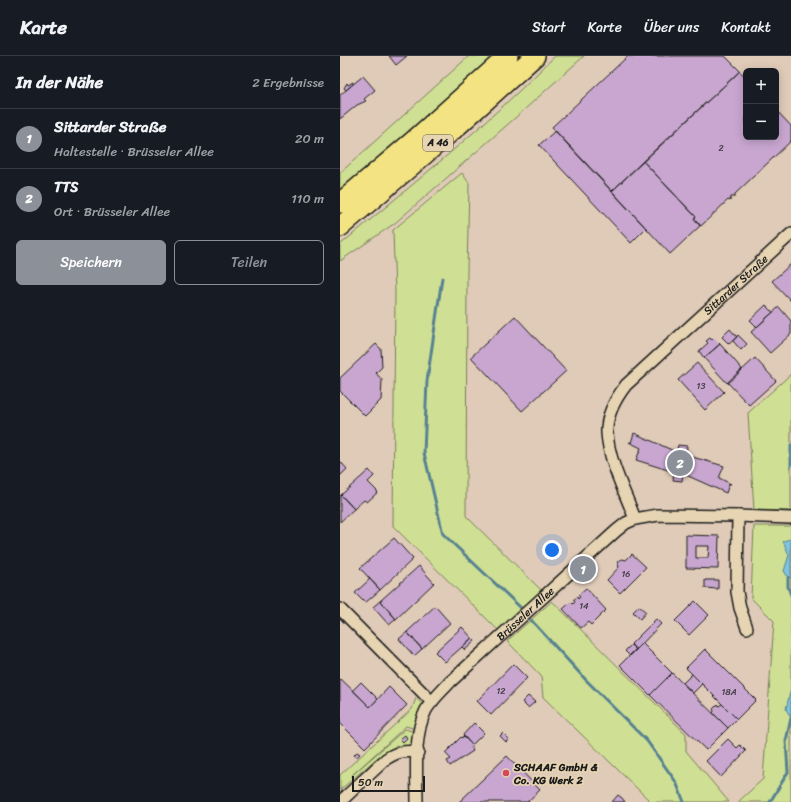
<!DOCTYPE html>
<html lang="de">
<meta charset="utf-8">
<style>
body{margin:0;font-family:Sriracha,sans-serif;background:#20242c;color:#f1f3f6}
.controls{position:absolute;right:12px;top:12px;display:grid;overflow:hidden;border-radius:6px;box-shadow:0 2px 10px #0003}
.controls button{width:36px;height:36px;display:grid;place-items:center;padding:0;border:0;border-bottom:1px solid #363941;background:#171b24;color:#f1f3f6;font:20px sans-serif}
.scale{position:absolute;left:12px;bottom:10px;width:73px;box-sizing:border-box;padding-left:4px;border:2px solid #1c1c1c;border-top:0;font-size:11px;line-height:14px;white-space:nowrap;color:#1c1c1c;-webkit-text-stroke:3px #e6d4b2;paint-order:stroke}
.you{position:absolute;left:212px;top:494px;width:14px;height:14px;margin:-10px;border:3px solid #fff;border-radius:50%;background:#1a73e8;box-shadow:0 0 0 6px #1a73e833}
.badge{display:grid;place-items:center;width:26px;height:26px;border-radius:50%;background:#8c9099;color:#fff;font-size:13px;font-weight:700}
.pin{position:absolute;translate:-50% -50%;border:2px solid #fff;box-shadow:0 1px 4px #0006}
.list{margin:0;padding:0;list-style:none}
h2{display:flex;justify-content:space-between;align-items:center;height:52px;margin:0;padding:0 16px;font-size:17px}
h2 small{font-size:13px;font-weight:400;color:#9ea1a6}
.list li{display:grid;grid-template-columns:26px 1fr auto;gap:12px;align-items:center;box-sizing:border-box;height:60px;padding:0 16px;border-top:1px solid #363941}
.list b{display:block;font-size:15px;white-space:nowrap}
.list p{margin:0;font-size:13px;white-space:nowrap;color:#9ea1a6}
.list em{font-size:13px;font-style:normal;color:#9ea1a6}
.actions{display:flex;gap:8px;padding:12px 16px}
.actions a{flex:1;padding:9px 0;border:1px solid #8c9099;border-radius:6px;text-align:center;font-size:14px;color:#8c9099}
.actions .main{background:#8c9099;color:#fff}
.map{position:relative;flex:none;width:451px;height:746px;overflow:hidden}
header{display:flex;align-items:center;gap:24px;box-sizing:border-box;height:56px;padding:0 20px;background:#171b24;border-bottom:1px solid #363941}
header strong{font-size:19px}
nav{display:flex;gap:22px;margin-inline-start:auto;font-size:14px}
main{display:flex}
aside{flex:1;background:#171b24}
.map>svg:first-child{display:block}
.green{fill:#cfe094;stroke:#767e58}
.water{fill:#7ec4df;stroke:#578191}
.lines{fill:none;stroke-linecap:round;stroke-linejoin:round}
.stream{stroke:#578191;stroke-width:3}
.building{fill:#c8a6d0;stroke:#1c1c1c;fill-rule:evenodd}
.minor-casing{stroke:#1c1c1c;stroke-width:14}
.motorway-casing{stroke:#1c1c1c;stroke-width:22}
.minor{stroke:#e6d4b2;stroke-width:11}
.motorway{stroke:#f4e382;stroke-width:19}
.poi-dot{fill:#d1495b;stroke:#e6d4b2;stroke-width:1.5}
.labels{text-anchor:middle;dominant-baseline:central;stroke-width:3.5;stroke-linejoin:round;paint-order:stroke}
.number-label{font-size:9px;fill:#473e49}
.shield{fill:#e6d4b2;stroke:#595349;stroke-width:1}
.shield-label{font-size:10px;font-weight:bold;fill:#1c1c1c}
.street-label{font-size:11px;fill:#1c1c1c;stroke:#e6d4b2}
.poi-label{font-size:11px;font-weight:bold;fill:#1c1c1c;stroke:#e6d4b2;text-anchor:start}
</style>
<header>
<strong>Karte</strong>
<nav><a>Start</a><a>Karte</a><a>Über uns</a><a>Kontakt</a></nav>
</header>
<main>
<aside>
<h2>In der Nähe<small>2 Ergebnisse</small></h2>
<ul class="list">
<li><span class="badge">1</span><div><b>Sittarder Straße</b><p>Haltestelle · Brüsseler Allee</p></div><em>20 m</em></li>
<li><span class="badge">2</span><div><b>TTS</b><p>Ort · Brüsseler Allee</p></div><em>110 m</em></li>
</ul>
<div class="actions"><a class="main">Speichern</a><a>Teilen</a></div>
</aside>
<div class="map">
<svg width="451" height="746" viewBox="0 0 451 746">
<rect width="100%" height="100%" fill="#e0cbb8"/>
<filter id="ink" filterUnits="userSpaceOnUse"><feTurbulence type="fractalNoise" baseFrequency=".025" numOctaves="2"/><feDisplacementMap in="SourceGraphic" scale="8" xChannelSelector="R" yChannelSelector="G"/><feConvolveMatrix kernelMatrix="1 2 1 2 8 2 1 2 1" color-interpolation-filters="sRGB"/></filter>
<g filter="url(#ink)">
<path class="green" d="M 129,0 L 154,0 L 51,92 L 0,134 L 0,117 Z
M 215,0 L 244,0 L 175,62 L 55,167 L 0,205 L 0,189 C 73,128 148,68 215,0 Z
M 122,117 L 129,127 L 127,216 L 126,460 L 204,537 L 161,577 L 53,470 L 55,237 L 53,174 Z
M 451,318 L 451,455 L 414,454 L 408,357 Z
M 414,470 L 451,470 L 451,746 L 398,746 L 423,723 L 434,565 L 411,542 Z
M 212,545 L 346,678 L 346,695 L 389,746 L 311,746 L 203,641 L 201,620 L 167,585 Z
M 76,642 L 85,651 L 76,673 L 66,670 L 10,721 L 65,673 L 76,676 L 73,686 L 67,690 L 38,701 L 0,734 L 0,719 L 72,653 Z"/>
<path class="water" d="M 451,483 L 451,522 L 448,521 L 444,515 L 449,499 L 443,485 Z
M 451,632 L 451,662 L 446,653 Z"/>
<g class="lines">
<path class="stream" d="M 102,222 L 87,325 L 84,397 L 103,478 L 180,551
M 451,389 L 451,410
M 448,521 L 448,531 L 451,539
M 191,564 L 246,624 L 307,685 L 336,726 L 344,746
M 430,746 L 448,716 L 446,685 L 451,662"/>
</g>
<path class="building" d="M 49,0 L 67,0 L 56,9 Z
M 288,0 L 385,0 L 400,15 L 272,135 L 212,71 Z
M 400,15 L 406,22 L 406,81 L 436,81 L 436,54 L 451,70 L 451,85 L 395,138 L 395,141 L 391,141 L 390,145 L 388,144 L 361,170 L 354,162 L 356,161 L 303,105 Z
M 23,20 L 35,34 L 24,43 L 26,45 L 17,49 L 0,63 L 0,39 Z
M 13,26 L 13,28 L 6,34 L 4,32 L 7,27 L 8,29 Z
M 215,75 L 306,172 L 291,187 L 199,89 Z
M 303,105 L 356,161 L 354,162 L 360,170 L 330,198 L 272,135 Z
M 451,208 L 451,245 L 432,225 Z
M 426,249 L 433,256 L 417,271 L 410,264 Z
M 439,251 L 451,265 L 451,278 L 430,297 L 411,276 Z
M 175,260 L 226,315 L 182,355 L 131,301 Z
M 390,273 L 397,281 L 389,288 L 382,281 Z
M 398,279 L 407,288 L 401,294 L 393,285 Z
M 370,282 L 372,284 L 374,282 L 380,288 L 364,302 L 359,295 L 368,287 L 366,285 Z
M 36,288 L 41,293 L 42,311 L 36,317 L 42,324 L 41,344 L 25,360 L 0,335 L 0,322 Z
M 380,288 L 402,313 L 387,327 L 364,302 Z
M 415,302 L 436,325 L 409,349 L 388,327 Z
M 357,307 L 384,336 L 365,354 L 338,324 Z
M 294,377 L 334,395 L 332,398 L 336,399 L 338,389 L 347,390 L 346,400 L 349,401 L 349,400 L 384,410 L 379,422 L 391,428 L 389,428 L 386,437 L 346,419 L 348,416 L 343,415 L 342,425 L 333,424 L 334,414 L 331,414 L 331,415 L 296,404 L 301,392 L 289,386 L 291,387 Z
M 0,405 L 7,413 L 0,420 Z
M 29,414 L 34,420 L 28,426 L 38,436 L 27,446 L 24,444 L 14,453 L 1,439 Z
M 1,439 L 14,453 L 0,466 L 0,440 Z
M 346,479 L 379,480 L 378,513 L 346,512 ZM 356,490 L 369,490 L 368,502 L 356,502 Z
M 54,482 L 73,503 L 40,534 L 20,512 Z
M 292,498 L 306,511 L 280,537 L 267,524 L 279,511 L 278,508 L 279,505 L 282,503 L 286,504 Z
M 79,510 L 94,527 L 56,563 L 40,545 Z
M 30,523 L 40,534 L 25,547 L 15,537 Z
M 365,524 L 378,524 L 378,533 L 365,532 Z
M 246,532 L 266,554 L 251,569 L 248,566 L 241,572 L 223,553 L 231,546 L 233,548 L 235,546 L 233,544 L 237,541 L 238,543 L 240,541 L 238,539 Z
M 40,545 L 56,563 L 49,569 L 33,551 Z
M 355,545 L 369,559 L 349,579 L 335,565 Z
M 95,550 L 110,567 L 82,593 L 67,576 Z
M 299,550 L 306,556 L 300,563 L 293,556 Z
M 316,563 L 321,568 L 296,594 L 291,588 Z
M 122,571 L 132,582 L 105,606 L 95,596 Z
M 67,576 L 82,593 L 74,600 L 59,583 Z
M 132,582 L 135,585 L 125,594 L 122,591 Z
M 302,587 L 332,617 L 310,639 L 280,609 Z
M 291,589 L 296,594 L 290,600 L 285,595 Z
M 365,593 L 416,644 L 397,663 L 346,612 Z
M 173,608 L 187,622 L 151,659 L 137,645 Z
M 332,617 L 388,672 L 366,694 L 310,639 Z
M 352,618 L 362,628 L 353,637 L 343,627 Z
M 1,623 L 30,651 L 49,631 L 67,649 L 25,692 L 0,667 L 0,624 Z
M 21,626 L 38,643 L 30,651 L 13,634 Z
M 188,640 L 195,646 L 188,652 L 182,646 Z
M 378,648 L 379,650 L 382,648 L 397,663 L 388,672 L 373,657 L 374,655 L 373,653 Z
M 134,667 L 144,677 L 132,689 L 123,679 Z
M 163,677 L 169,683 L 166,686 L 160,680 Z
M 65,679 L 67,682 L 63,686 L 60,683 Z
M 123,680 L 132,689 L 131,691 L 133,695 L 110,710 L 107,705 L 111,703 L 105,697 L 121,681 L 122,682 Z
M 388,683 L 397,692 L 400,689 L 406,695 L 381,721 L 366,705 Z
M 17,696 L 20,698 L 16,702 L 14,699 Z
M 167,700 L 200,734 L 187,746 L 119,746 Z
M 278,739 L 282,742 L 285,746 L 272,746 Z"/>
<g class="lines">
<g class="minor-casing">
<g id="minor">
<path d="M 398,460 L 397,536 L 400,552 L 407,572"/>
<path id="s1" d="M 295,463 C 285,436 269,406 267,377 C 266,359 276,342 286,329 L 451,178"/>
<path d="M 0,553 L 92,646"/>
<path d="M 0,746 L 46,703 C 58,695 64,695 78,696"/>
<path id="s2" d="M 77,746 C 77,718 73,679 86,654 C 92,644 102,635 110,626 L 276,475 L 286,467 L 295,463 L 318,459 L 398,460 L 451,462"/>
</g>
</g>
<g class="motorway-casing">
<path id="motorway" d="M 0,147 L 72,86 L 168,0
M 0,171 L 113,74 L 195,0"/>
</g>
<use href="#minor" class="minor"/>
<use href="#motorway" class="motorway"/>
</g>
</g>
<circle class="poi-dot" cx="166" cy="717" r="4"/>
<g class="labels">
<g class="number-label">
<text x="381" y="92">2</text>
<text x="361" y="330">13</text>
<text x="286" y="518">16</text>
<text x="244" y="550">14</text>
<text x="161" y="635">12</text>
<text x="389" y="636">18A</text>
</g>
<rect class="shield" x="83" y="79" width="30" height="16" rx="3"/>
<g class="shield-label">
<text x="98" y="87">A 46</text>
</g>
<g class="street-label">
<text stroke="none"><textPath href="#s1" startOffset="292">Sittarder Straße</textPath></text>
<text stroke="none"><textPath href="#s2" startOffset="232">Brüsseler Allee</textPath></text>
</g>
<g class="poi-label">
<text x="174" y="711">SCHAAF GmbH &amp;<tspan x="174" dy="13">Co. KG Werk 2</tspan></text>
</g>
</g>
</svg>
<div class="controls">
<button>+</button>
<button>−</button>
</div>
<div class="scale">50 m</div>
<div class="you"></div>
<div class="pin badge" style="left:243px;top:513px">1</div>
<div class="pin badge" style="left:340px;top:407px">2</div>
</div>
</main>
